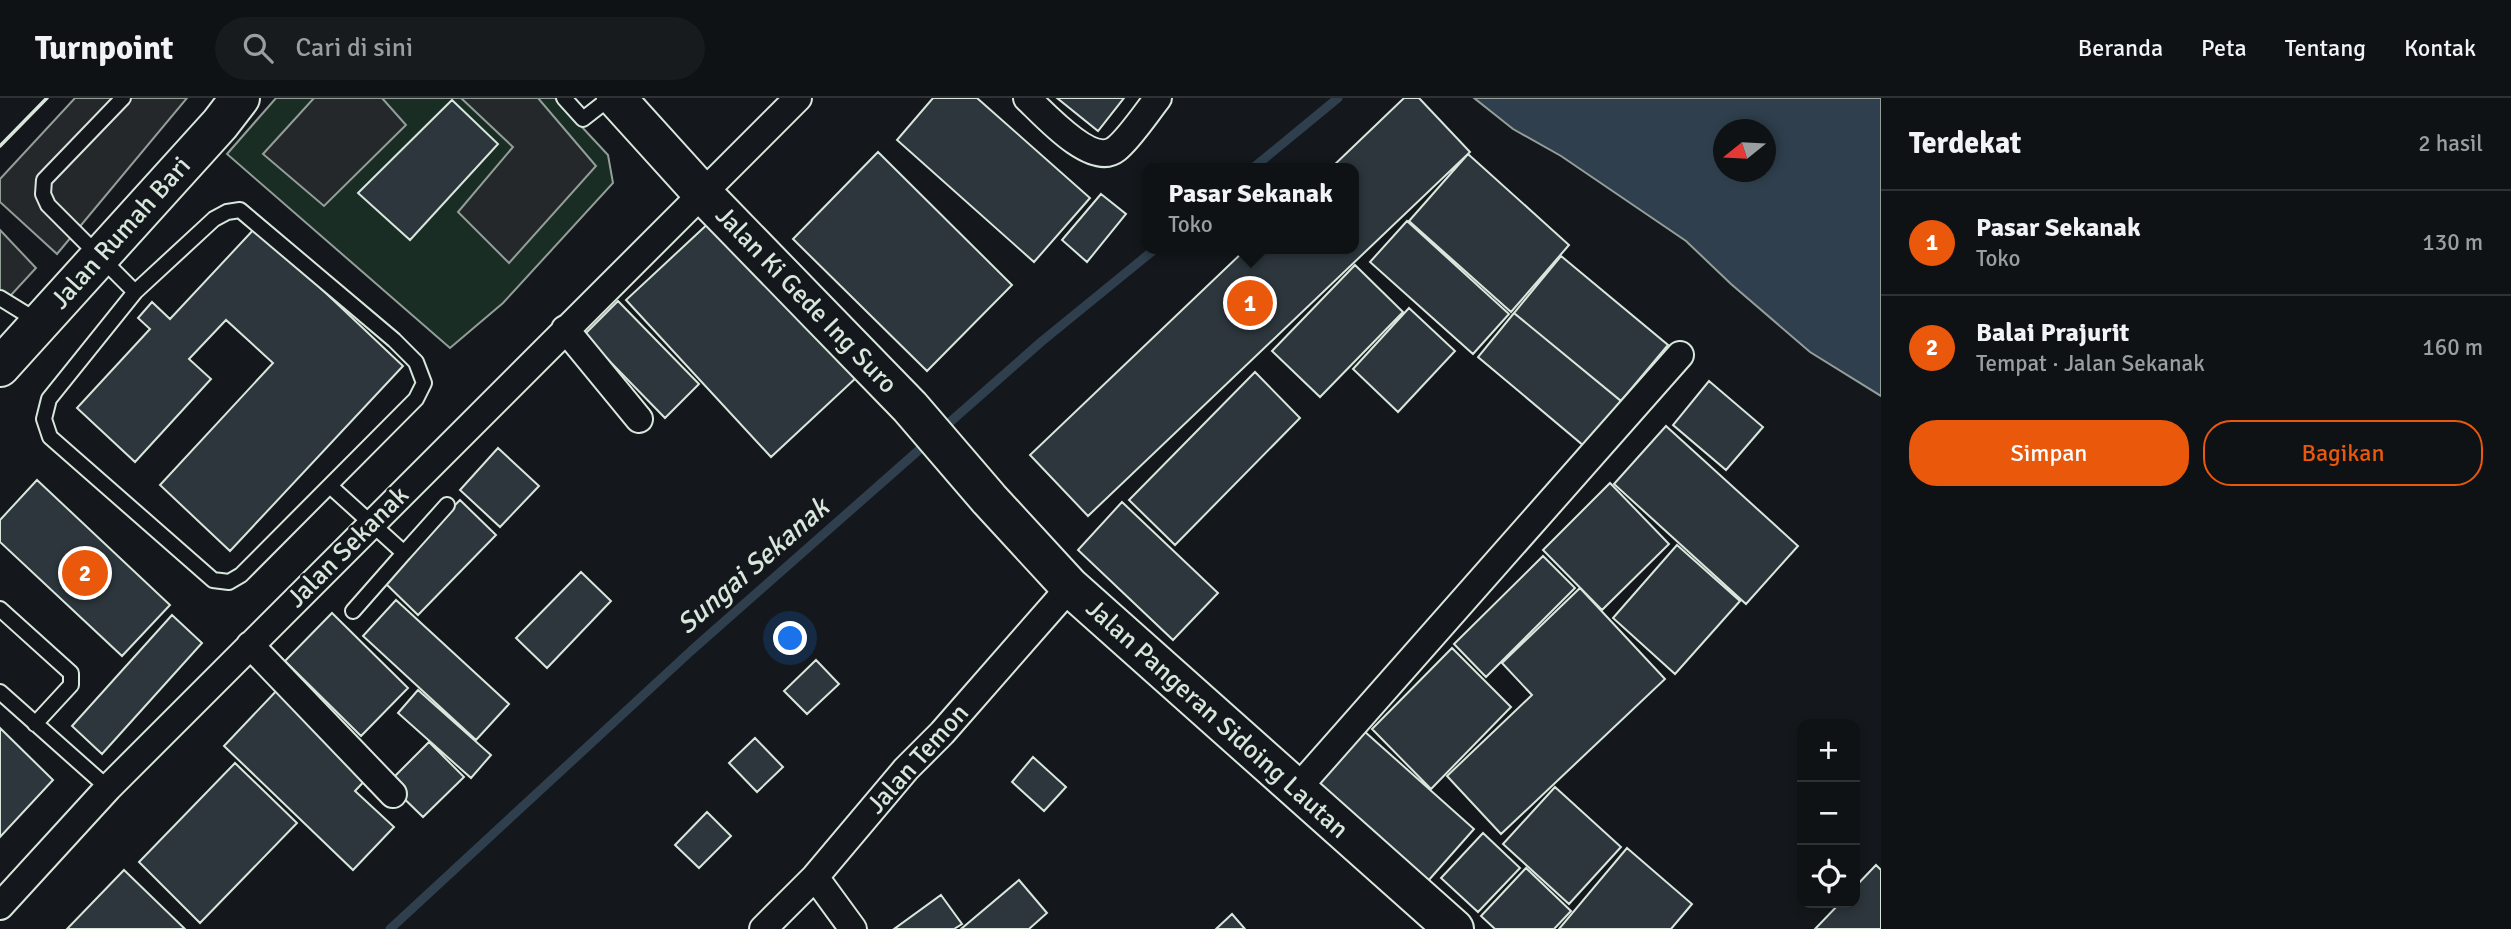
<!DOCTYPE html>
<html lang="id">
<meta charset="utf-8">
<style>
body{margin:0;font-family:Signika,sans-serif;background:#181b1e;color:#f1f3f6}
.controls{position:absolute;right:21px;bottom:21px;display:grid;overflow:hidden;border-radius:14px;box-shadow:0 4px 10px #0003}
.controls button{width:63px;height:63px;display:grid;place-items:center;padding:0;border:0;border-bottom:2px solid #2f3234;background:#0f1215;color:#f1f3f6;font:35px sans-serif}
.compass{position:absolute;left:1713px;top:21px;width:63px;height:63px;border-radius:50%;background:#0f1215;box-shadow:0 4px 10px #0003;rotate:252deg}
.you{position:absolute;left:791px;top:541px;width:24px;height:24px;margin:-18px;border:5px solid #fff;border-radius:50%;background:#1a73e8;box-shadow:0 0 0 10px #1a73e833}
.badge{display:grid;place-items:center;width:46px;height:46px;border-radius:50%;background:#ea580c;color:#fff;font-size:23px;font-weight:700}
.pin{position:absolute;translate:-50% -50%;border:4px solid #fff;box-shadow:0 2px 7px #0006}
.popup{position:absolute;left:1142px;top:65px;width:217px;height:91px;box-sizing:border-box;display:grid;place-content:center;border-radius:14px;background:#0f1215;filter:drop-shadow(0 2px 5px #0005);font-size:23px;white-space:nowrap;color:#9b9ea0}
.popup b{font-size:26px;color:#f1f3f6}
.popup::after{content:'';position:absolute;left:50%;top:100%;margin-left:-14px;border:14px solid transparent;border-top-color:#0f1215}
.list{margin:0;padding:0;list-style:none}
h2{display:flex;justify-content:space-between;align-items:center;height:91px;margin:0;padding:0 28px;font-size:30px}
h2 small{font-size:23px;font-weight:400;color:#9b9ea0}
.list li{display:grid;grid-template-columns:46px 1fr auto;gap:21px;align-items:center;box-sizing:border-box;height:105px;padding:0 28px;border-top:2px solid #2f3234}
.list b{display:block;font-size:26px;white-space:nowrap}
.list p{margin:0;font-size:23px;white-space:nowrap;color:#9b9ea0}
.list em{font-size:23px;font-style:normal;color:#9b9ea0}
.actions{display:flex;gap:14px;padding:21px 28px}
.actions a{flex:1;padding:16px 0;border:2px solid #ea580c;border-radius:28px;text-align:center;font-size:24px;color:#ea580c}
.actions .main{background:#ea580c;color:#fff}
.icon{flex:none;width:38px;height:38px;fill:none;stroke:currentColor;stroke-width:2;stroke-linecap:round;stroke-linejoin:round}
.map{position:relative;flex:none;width:1881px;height:831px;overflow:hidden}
header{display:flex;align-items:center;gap:42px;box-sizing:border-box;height:98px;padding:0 35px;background:#0f1215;border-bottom:2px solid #2f3234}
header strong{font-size:33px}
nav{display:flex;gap:38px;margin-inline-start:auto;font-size:24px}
.search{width:490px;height:63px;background:#181b1e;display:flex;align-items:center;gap:18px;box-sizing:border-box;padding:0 24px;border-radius:38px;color:#9b9ea0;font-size:26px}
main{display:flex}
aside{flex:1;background:#0f1215}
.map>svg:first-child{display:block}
.green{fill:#1a2d24;stroke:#939e99;stroke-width:2}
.parking{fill:#24282b;stroke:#939e99;stroke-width:2}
.water{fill:#2f3f4d;stroke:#939e99;stroke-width:2;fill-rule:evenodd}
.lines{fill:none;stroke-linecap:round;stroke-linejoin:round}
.stream{stroke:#2f3f4d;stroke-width:9}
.building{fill:#2c363c;stroke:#d8e6dc;stroke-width:2}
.lane-casing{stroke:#d8e6dc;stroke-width:18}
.street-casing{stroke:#d8e6dc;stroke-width:30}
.secondary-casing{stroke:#d8e6dc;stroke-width:42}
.lane{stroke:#14181c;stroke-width:14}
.street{stroke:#14181c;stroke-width:26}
.secondary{stroke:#14181c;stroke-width:38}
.wall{stroke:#d8e6dc;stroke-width:3.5}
.labels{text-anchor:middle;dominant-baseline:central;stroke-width:5;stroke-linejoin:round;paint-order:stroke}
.street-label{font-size:26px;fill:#d8e6dc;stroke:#14181c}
.water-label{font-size:28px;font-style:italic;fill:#d8e6dc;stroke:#14181c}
</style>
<header>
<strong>Turnpoint</strong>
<div class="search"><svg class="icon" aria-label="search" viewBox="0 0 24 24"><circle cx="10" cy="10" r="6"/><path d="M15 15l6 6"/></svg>Cari di sini</div>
<nav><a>Beranda</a><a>Peta</a><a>Tentang</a><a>Kontak</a></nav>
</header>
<main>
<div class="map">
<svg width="1881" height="831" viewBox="0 0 1881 831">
<rect width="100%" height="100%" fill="#14181c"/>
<path class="green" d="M 276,0 L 555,0 L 608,57 L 613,85 L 503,205 L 450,250 L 227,56 Z"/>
<path class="parking" d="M 75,0 L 187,0 L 57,156 L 0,104 L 0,81 Z
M 314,0 L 382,0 L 406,27 L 324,108 L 263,56 Z
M 461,0 L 538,0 L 596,68 L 509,165 L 458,114 L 513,49 Z
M 0,132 L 36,170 L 0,209 Z"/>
<path class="water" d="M 1474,0 L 1881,0 L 1881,298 L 1810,254 L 1731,186 L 1686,143 L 1561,58 L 1513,31 ZM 1724,32 L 1766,32 L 1766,74 L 1724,74 Z"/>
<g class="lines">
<path class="stream" d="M 1253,70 L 1338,0
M 941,332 L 1041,244 L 1155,151
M 390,831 L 692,552 L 928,344"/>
</g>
<path class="building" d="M 933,0 L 977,0 L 1090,100 L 1034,164 L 897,42 Z
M 1057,0 L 1124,0 L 1098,33 Z
M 1404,0 L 1419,0 L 1470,54 L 1088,418 L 1030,357 L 1246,151 L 1353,151 L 1353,70 L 1331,70 Z
M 452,2 L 498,46 L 410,142 L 358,95 Z
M 878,54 L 1012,187 L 927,273 L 793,141 Z
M 1468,56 L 1569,147 L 1511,214 L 1409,123 Z
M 1101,96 L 1126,116 L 1087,164 L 1062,142 Z
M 712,122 L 857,279 L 771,359 L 626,202 Z
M 1407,123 L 1509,216 L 1473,256 L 1370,164 Z
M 256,129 L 403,268 L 230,453 L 160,387 L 273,265 L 226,222 L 189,261 L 211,281 L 135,364 L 77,310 L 150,231 L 138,220 L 152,204 L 170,221 Z
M 1561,158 L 1668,247 L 1621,303 L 1514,215 Z
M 1355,167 L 1403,214 L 1320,299 L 1272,253 Z
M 618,203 L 699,286 L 665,320 L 584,237 Z
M 1409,210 L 1455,253 L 1398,314 L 1353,271 Z
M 1514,215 L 1621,303 L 1584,348 L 1478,259 Z
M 1255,274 L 1300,320 L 1175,447 L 1129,402 Z
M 1709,283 L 1763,329 L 1726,372 L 1673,327 Z
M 1666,328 L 1798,448 L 1746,506 L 1614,386 Z
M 498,350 L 539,388 L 500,429 L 460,392 Z
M 37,382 L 170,507 L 122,558 L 0,444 L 0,422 Z
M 1610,385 L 1669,446 L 1602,512 L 1543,452 Z
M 460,402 L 496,437 L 418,517 L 382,482 Z
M 1122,404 L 1218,495 L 1173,542 L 1078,452 Z
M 1677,447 L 1740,503 L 1675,576 L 1613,520 Z
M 1543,458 L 1575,490 L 1486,579 L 1454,546 Z
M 581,474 L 611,503 L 547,570 L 516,540 Z
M 1580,490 L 1665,581 L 1501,736 L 1447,678 L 1532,597 L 1502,565 Z
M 396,502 L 509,606 L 476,642 L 363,538 Z
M 332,515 L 408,590 L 361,638 L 285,563 Z
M 172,517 L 202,545 L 102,656 L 72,628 Z
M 1452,550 L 1511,609 L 1431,691 L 1372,631 Z
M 816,562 L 839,586 L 807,616 L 784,593 Z
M 281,588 L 372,675 L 355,693 L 394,729 L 353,772 L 224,648 Z
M 418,592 L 491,657 L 471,680 L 398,615 Z
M 0,630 L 53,682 L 0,739 Z
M 1364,633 L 1474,731 L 1428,783 L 1318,685 Z
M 755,640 L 783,669 L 757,694 L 729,665 Z
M 429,644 L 464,679 L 423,719 L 388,685 Z
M 1033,659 L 1066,689 L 1044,713 L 1012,684 Z
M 235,665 L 297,725 L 200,825 L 139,764 Z
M 1555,689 L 1621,749 L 1569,806 L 1503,746 Z
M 707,714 L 731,738 L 699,770 L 675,747 Z
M 1483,735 L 1520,770 L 1478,814 L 1441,780 Z
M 1627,750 L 1692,806 L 1671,831 L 1559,831 Z
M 1876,767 L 1881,772 L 1881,831 L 1815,831 L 1840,805 L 1855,805 L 1855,789 Z
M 1526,770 L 1571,813 L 1554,831 L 1495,831 L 1481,818 Z
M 124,772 L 185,831 L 67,831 Z
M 1019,782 L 1047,815 L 1029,831 L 961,831 Z
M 941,797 L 962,826 L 954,831 L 894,831 Z
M 1232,816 L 1245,831 L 1216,831 Z"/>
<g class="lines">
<g class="lane-casing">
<path id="lane" d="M 123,0 L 44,82 L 43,96 L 48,107 L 135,194 L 214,121 L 227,114 L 240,112 L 394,242 L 416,264 L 424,285 L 416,301 L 241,477 L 229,484 L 213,482 L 50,339 L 44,321 L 49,301 L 135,194
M 564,0 L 583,21 L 610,0
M 0,200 L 39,224
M 330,388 L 404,455 L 447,407
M 0,511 L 71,575 L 71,587 L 35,626
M 353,513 L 404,455
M 0,594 L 108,690"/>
</g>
<g class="street-casing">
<path id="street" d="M 1027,0 C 1044,16 1092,70 1116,51 C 1129,41 1147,14 1158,0
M 565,231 L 639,321
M 250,547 L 393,696
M 1296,692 L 1680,257
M 815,779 L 853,831
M 0,808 L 108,690 L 798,0
M 763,831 L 815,779 L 906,671 L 942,635 L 1070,489"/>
</g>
<g class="secondary-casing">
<path id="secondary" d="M 616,0 L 702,95 L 910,309 L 989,401 L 1070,489 L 1454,831
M 0,269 L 220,26 L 240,0"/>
</g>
<use href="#lane" class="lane"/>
<use href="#street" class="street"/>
<use href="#secondary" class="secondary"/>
<path class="wall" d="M 0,48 L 47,0"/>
</g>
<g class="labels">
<g class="street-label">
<text transform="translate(121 135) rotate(-48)">Jalan Rumah Bari</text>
<text transform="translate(806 202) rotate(46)">Jalan Ki Gede Ing Suro</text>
<text transform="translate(348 449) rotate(-45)">Jalan Sekanak</text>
<text transform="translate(1217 621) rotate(42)">Jalan Pangeran Sidoing Lautan</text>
<text transform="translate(918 661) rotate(-48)">Jalan Temon</text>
</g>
<g class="water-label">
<text transform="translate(753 468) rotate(-41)">Sungai Sekanak</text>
</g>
</g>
</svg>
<div class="controls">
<button>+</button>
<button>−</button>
<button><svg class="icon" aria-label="locate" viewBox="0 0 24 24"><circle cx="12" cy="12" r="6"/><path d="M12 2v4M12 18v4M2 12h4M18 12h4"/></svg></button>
</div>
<svg class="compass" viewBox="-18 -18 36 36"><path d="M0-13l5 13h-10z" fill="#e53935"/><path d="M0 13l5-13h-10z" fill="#9b9ea0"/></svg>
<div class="you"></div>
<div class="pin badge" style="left:1250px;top:205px">1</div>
<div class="popup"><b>Pasar Sekanak</b>Toko</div>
<div class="pin badge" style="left:85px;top:475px">2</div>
</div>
<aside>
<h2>Terdekat<small>2 hasil</small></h2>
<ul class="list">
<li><span class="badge">1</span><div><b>Pasar Sekanak</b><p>Toko</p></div><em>130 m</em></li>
<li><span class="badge">2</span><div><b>Balai Prajurit</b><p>Tempat · Jalan Sekanak</p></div><em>160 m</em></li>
</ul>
<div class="actions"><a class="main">Simpan</a><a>Bagikan</a></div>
</aside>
</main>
